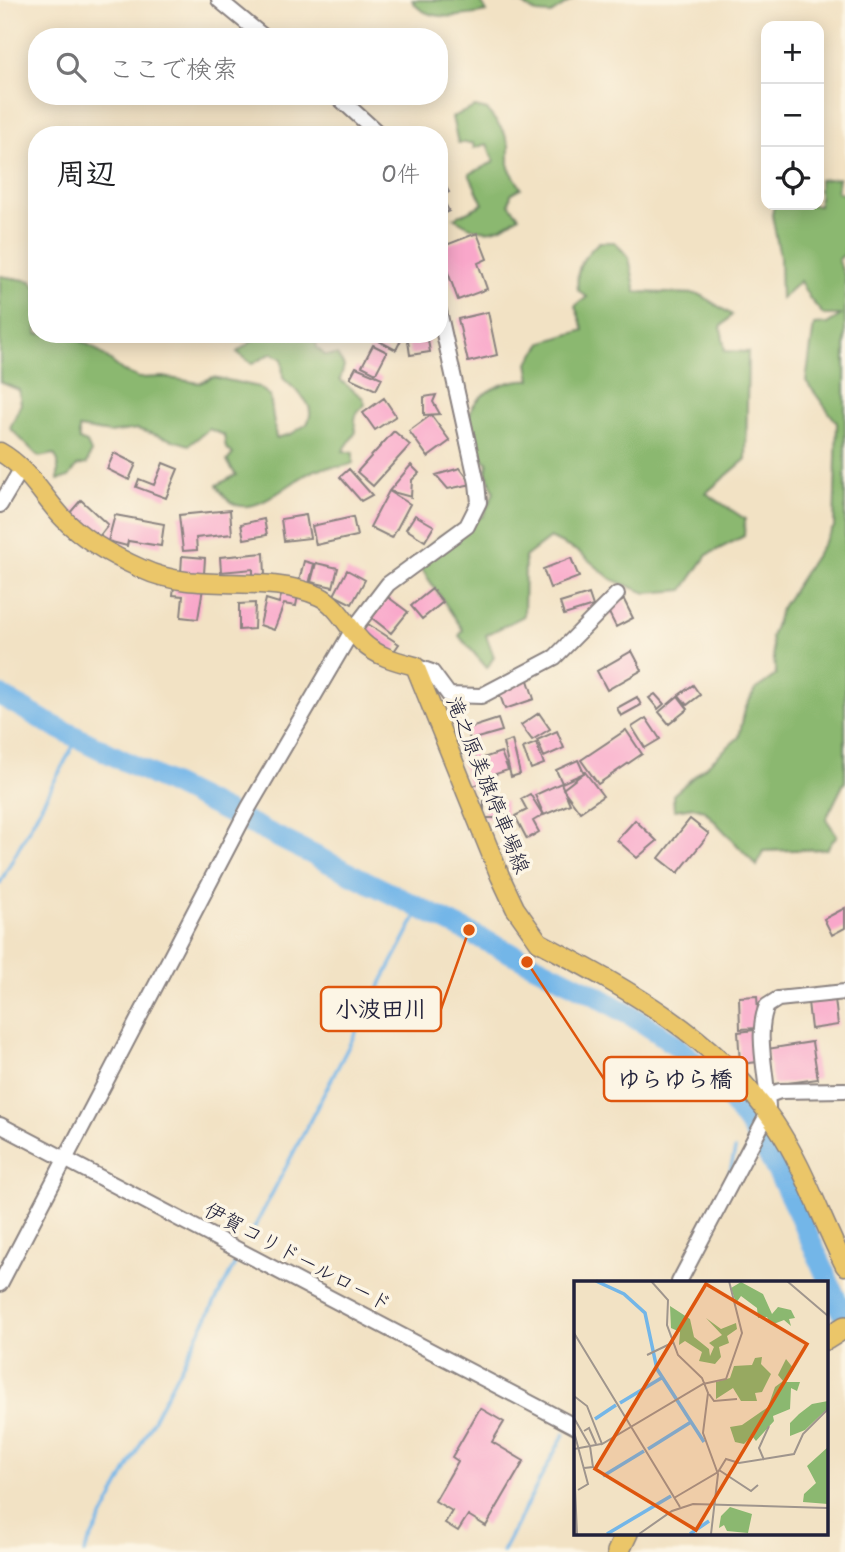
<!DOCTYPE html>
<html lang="ja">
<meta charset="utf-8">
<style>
body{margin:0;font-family:"Shantell Sans","Klee One",sans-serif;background:#f6f6f6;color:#202124}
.controls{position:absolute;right:21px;top:21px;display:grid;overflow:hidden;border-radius:14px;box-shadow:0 4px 18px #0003}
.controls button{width:63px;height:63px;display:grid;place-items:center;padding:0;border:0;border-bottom:2px solid #e0e0e0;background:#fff;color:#202124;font:35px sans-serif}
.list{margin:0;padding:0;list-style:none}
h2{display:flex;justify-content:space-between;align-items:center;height:91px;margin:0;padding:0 28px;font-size:30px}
h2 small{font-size:23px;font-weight:400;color:#757577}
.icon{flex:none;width:38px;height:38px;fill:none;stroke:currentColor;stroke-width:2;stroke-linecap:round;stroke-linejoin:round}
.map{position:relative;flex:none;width:845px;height:1552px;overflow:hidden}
.search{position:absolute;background:#fff;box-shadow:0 4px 18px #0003;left:28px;top:28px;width:420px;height:77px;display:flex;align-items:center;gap:18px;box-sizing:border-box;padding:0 24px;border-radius:28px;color:#757577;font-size:26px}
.panel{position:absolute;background:#fff;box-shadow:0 4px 18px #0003;left:28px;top:126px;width:420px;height:217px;border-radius:28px}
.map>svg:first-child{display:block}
.forest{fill:#8bb870;stroke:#566d56;stroke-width:2}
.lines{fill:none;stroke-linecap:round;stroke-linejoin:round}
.stream{stroke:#73b6e8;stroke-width:3.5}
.river{stroke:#73b6e8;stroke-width:21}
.building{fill:#f9a7ca}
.minor-casing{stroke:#8a8280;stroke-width:18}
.major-casing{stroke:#8a8280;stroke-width:21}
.highway-casing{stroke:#8a8280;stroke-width:24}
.minor{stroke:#fff;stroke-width:14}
.major{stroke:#ebc669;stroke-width:18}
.highway{stroke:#ebc669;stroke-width:21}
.labels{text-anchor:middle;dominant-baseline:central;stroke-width:7;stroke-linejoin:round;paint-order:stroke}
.street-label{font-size:21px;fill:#22223b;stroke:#fcf5e5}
.inset-river{fill:none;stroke:#73b6e8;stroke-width:3.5}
.inset-road{fill:none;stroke:#9f958d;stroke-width:2}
.view{fill:#de560e;fill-opacity:0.15;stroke:#de560e;stroke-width:3.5}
.inset-edge{fill:none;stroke:#22223b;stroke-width:3.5}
.leader{fill:none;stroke:#de560e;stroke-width:2.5}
.callout-dot{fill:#de560e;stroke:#fcf5e5;stroke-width:2.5}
.callout{fill:#fcf5e5;stroke:#de560e;stroke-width:2.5}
.callout-label{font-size:23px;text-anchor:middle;font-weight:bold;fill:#22223b}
</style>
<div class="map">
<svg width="845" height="1552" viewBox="0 0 845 1552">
<rect width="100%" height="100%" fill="#fcf5e5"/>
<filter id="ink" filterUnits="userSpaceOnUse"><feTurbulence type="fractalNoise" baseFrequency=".0143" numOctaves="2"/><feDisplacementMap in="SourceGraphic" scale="14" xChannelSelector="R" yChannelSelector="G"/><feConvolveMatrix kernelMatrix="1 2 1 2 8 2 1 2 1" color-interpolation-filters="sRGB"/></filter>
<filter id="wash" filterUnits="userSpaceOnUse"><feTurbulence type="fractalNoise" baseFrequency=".00686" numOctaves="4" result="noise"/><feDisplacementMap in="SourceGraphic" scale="28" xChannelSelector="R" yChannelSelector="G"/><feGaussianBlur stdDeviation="1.57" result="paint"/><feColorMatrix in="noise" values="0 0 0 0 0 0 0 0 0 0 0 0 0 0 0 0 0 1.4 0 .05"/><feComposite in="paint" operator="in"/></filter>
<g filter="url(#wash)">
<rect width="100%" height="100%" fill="#f2e2c4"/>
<path class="forest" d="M 412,0 L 480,0 L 487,12 C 466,16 425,24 412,0 Z
M 501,0 L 572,0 L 551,14 L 537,13 L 520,3 Z
M 475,107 L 487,110 L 504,132 L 509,145 L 509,168 L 521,188 L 511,194 L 509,204 L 519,216 C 495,235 479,235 454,218 L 483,204 L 469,174 L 494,162 L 487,144 L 474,148 L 473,143 L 458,143 L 452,117 Z
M 839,178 L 837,192 L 845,194 L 845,254 L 838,260 L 845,277 L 845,781 L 826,819 L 837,835 L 827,849 L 763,851 L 757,866 L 704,810 L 693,807 L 674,810 L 673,795 L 739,737 L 745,709 L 755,690 L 776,675 L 771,637 L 781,609 L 834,527 L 837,423 L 806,381 L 814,325 L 827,324 L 841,315 L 824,315 L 810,299 L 800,281 L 781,299 L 780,257 L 772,215 L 774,205 L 819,205 L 819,180 Z
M 599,242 L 615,242 L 629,258 L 636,292 L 699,294 L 732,315 L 721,327 L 725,351 L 748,352 L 746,459 L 706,493 L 745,519 L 744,536 L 707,555 L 683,590 L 646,593 L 611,579 L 579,552 L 550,538 L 525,557 L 524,616 L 486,635 L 494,657 L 487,668 L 459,636 L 463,630 L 421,568 C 424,535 456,529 483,516 L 494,492 L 486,472 L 488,462 L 478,457 C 475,445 468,429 469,418 C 472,393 510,377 531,380 L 528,363 L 543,342 L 584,330 L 575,306 L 587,297 L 578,290 C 575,267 583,257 599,242 Z
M 0,276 L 31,281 L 37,288 L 37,334 L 67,334 L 93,347 L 123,371 L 139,378 L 163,377 L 200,383 L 213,377 L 259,387 L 270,396 L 276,438 L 291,434 L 307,424 C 319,404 295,391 283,378 L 282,359 L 272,353 L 252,364 L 237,352 L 262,334 L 315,334 L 317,348 L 325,355 L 337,355 L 344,366 L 340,380 L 363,398 L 365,405 C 354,412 354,420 356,432 L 343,451 L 353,453 L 353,463 C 341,470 328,465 315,470 C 283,483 243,535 217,485 L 236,475 L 227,461 L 233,454 L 226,448 L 224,435 L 209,429 L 189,445 L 137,429 L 110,433 L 79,428 L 79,440 L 87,443 L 91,452 L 87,464 L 77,466 L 69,477 L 58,480 L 58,461 L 54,454 L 39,457 L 10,428 L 21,404 L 19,390 L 0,382 Z"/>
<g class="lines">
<path class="stream" d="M 0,883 L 78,737
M 730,1172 L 735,1150
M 249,1238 L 421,907
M 84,1552 L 237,1260
M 502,1552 L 564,1434"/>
<path class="river" d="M 0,695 L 48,723 L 595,995 C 622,1011 652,1026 676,1046 C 765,1116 800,1219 845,1319"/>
</g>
<g id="blocks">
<path class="building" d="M 441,178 L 449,192 L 441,196 L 449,211 L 439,216 Z
M 477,233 L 487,259 L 478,263 L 487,289 L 458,300 L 446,267 L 439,265 L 439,253 L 443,251 L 441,247 Z
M 488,312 L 497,355 L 468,362 L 458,319 Z
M 380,334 L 394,334 L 402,338 L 396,350 L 377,340 Z
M 407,334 L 427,334 L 430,352 L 410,355 Z
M 373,345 L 387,352 L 376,373 L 362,366 Z
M 356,367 L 382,378 L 376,390 L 350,378 Z
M 436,395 L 433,402 L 440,414 L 424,415 L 424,397 Z
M 384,398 L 396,416 L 375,430 L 363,413 Z
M 431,415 L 450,441 L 428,457 L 409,431 Z
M 394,431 L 410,445 L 373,486 L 357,472 Z
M 114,453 L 136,464 L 129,480 L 107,469 Z
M 163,463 L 178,469 L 166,498 L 136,487 L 139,479 L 154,485 Z
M 411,465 L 419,473 L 412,480 L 411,497 L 389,491 L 410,504 L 392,538 L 370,527 L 389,491 Z
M 460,468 L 472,484 L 448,489 L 436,475 Z
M 349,469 L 372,495 L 361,501 L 340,477 Z
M 81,500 L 108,525 L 98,538 L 69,514 Z
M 230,510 L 232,534 L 196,538 L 197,550 L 183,551 L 179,515 Z
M 115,515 L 164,524 L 161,546 L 128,541 L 127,546 L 108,541 Z
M 306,515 L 310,538 L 284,541 L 281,519 Z
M 415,515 L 434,526 L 425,541 L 406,529 Z
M 353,517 L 357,536 L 316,545 L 312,526 Z
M 264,519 L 267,535 L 244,539 L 241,524 Z
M 264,553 L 265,575 L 253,576 L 253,569 L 221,572 L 220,557 Z
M 182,556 L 205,558 L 204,574 L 181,573 Z
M 571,558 L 579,577 L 550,588 L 543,569 Z
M 304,561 L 314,564 L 309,584 L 299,581 Z
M 316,563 L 338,568 L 333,587 L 311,582 Z
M 347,570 L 365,580 L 352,604 L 334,595 Z
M 174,586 L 203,588 L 198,619 L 181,617 L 183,596 L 173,595 Z
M 432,589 L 443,602 L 422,619 L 411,606 Z
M 282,592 L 298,595 L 296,606 L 284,604 L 274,630 L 260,625 L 266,599 L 279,603 Z
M 589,594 L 593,606 L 564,615 L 560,603 Z
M 388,597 L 408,612 L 391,633 L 372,618 Z
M 624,600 L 633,618 L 616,627 L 607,609 Z
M 255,603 L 254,629 L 239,630 L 239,604 Z
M 368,624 L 399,644 L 392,654 L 361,634 Z
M 632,651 L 642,670 L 607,690 L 597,671 Z
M 527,677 L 534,699 L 505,709 L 497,687 Z
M 693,685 L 700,695 L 687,705 L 679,695 Z
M 655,694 L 664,704 L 658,709 L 649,698 Z
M 678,696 L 688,709 L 669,724 L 659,712 Z
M 637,697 L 641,705 L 621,716 L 617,708 Z
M 539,713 L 550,729 L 532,740 L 521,725 Z
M 646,718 L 660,739 L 645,748 L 632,727 Z
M 498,719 L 502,731 L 470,740 L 467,729 Z
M 626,730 L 642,754 L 598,784 L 581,760 Z
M 557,731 L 564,748 L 544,757 L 537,740 Z
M 512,740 L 520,774 L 511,777 L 503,743 Z
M 536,743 L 544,764 L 531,769 L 523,748 Z
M 473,751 L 483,783 L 469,787 L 459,755 Z
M 501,752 L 508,770 L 484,778 L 477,760 Z
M 578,760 L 584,773 L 562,783 L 556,770 Z
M 585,772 L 603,796 L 580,812 L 563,789 Z
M 561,783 L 570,804 L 544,815 L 535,795 Z
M 530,794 L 543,815 L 533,821 L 539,832 L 527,839 L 515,816 L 527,810 L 521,799 Z
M 484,801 L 506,801 L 506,818 L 484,818 Z
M 690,819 L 709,834 L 678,873 L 659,858 Z
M 635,820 L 657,841 L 637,858 L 617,840 Z
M 845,908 L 845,928 L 832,935 L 824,919 Z
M 757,996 L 759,1028 L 740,1029 L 739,997 Z
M 835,999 L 838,1025 L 811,1029 L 808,1002 Z
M 755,1030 L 758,1062 L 740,1064 L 738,1032 Z
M 812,1042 L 818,1079 L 773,1085 L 767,1049 Z
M 480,1408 L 504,1422 L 492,1442 L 524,1461 L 486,1526 L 468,1515 L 458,1531 L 445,1523 L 452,1511 L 435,1501 L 458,1461 L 452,1457 Z"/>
</g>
</g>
<g filter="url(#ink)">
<use href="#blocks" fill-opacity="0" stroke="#8a8280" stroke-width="2"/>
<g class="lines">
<g class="minor-casing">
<path id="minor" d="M 219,0 L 264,37
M 337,96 L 380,135
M 0,505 L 22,468
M 415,666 L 432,672 L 449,695 L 481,696 L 555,657 L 617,594
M 769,1095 L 780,1091 L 845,1090
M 0,1125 L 576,1427
M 679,1282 L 768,1113 C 769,1081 754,1034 767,1006 L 778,999 L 845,992
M 0,1284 L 249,807 L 352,631 L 388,584 L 467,526 L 479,502 L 477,483 L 439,311"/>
</g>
<g class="major-casing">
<path id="major" d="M 0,452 C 28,468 41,494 62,517 C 82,539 115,557 142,569 C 197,595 263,572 319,596 C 337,604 348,628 362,642 C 376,656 396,661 415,666 L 500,876 L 515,908 L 539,942 C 627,989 717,1037 774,1122 C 804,1166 821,1219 845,1266"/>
</g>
<g class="highway-casing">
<path id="highway" d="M 826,1339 L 845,1327
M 618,1552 L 627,1533"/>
</g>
<use href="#minor" class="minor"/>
<use href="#major" class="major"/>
<use href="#highway" class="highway"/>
</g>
</g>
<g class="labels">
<g class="street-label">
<text transform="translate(488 785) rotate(68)">滝之原美旗停車場線</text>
<text transform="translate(298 1257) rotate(28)">伊賀コリドールロード</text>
</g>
</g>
<g transform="translate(574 1281)">
<rect width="254" height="254" fill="#f2e2c4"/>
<path d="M 167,1 L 189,13 L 198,33 L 204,26 L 217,29 L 221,37 L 215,38 L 217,45 L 210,39 L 197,44 L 193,36 L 184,37 L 183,27 L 167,15 L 162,22 L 157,7 ZM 96,25 L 116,38 L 120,56 L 135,68 L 136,75 L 140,66 L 135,62 L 148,54 L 132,37 L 147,48 L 162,42 L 163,48 L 153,55 L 155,62 L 145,66 L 147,76 L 141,83 L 125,80 L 128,71 L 111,60 L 105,64 L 106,51 L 97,47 ZM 188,76 L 187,83 L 197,93 L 188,111 L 181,112 L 183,120 L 167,120 L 159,107 L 142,118 L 142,101 L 156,97 L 160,85 L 178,84 L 181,77 ZM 212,78 L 220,88 L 212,101 L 226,101 L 223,110 L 217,107 L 216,128 L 199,135 L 200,140 L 182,160 L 178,155 L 170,163 L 161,161 L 156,146 L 168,144 L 194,126 L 201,106 L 209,100 L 204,94 ZM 254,120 L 254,127 L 231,149 L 216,155 L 216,142 L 225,133 L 238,123 ZM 254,166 L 254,223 L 229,221 L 230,213 L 242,202 L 233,185 ZM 156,226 L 178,233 L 174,252 L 153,250 L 150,244 L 145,247 L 147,235 Z" fill="#8bb870"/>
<path class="inset-river" d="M 22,0 L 50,13 L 71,32 L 83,88 L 130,161M 46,122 L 89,96M 21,138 L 42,124M 74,168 L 117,141M 29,195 L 70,170M 33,253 L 97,215M 116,253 L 135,240"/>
<path class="inset-road" d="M 77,0 L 94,19 L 93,44 L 104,74 L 128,97 L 134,112 L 129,152 L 144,193 L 137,253M 213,0 L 254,35M 0,52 L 106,226M 73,74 L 100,61M 135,113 L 140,120 L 163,118M 0,115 L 13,125 L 28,163 L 129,103 L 152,98 L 168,52 L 155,0M 0,137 L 16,165 L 19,186 L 10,187M 10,150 L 15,147 L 22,163M 0,151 L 14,203 L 4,209M 0,168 L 27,163M 190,179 L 185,167 L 195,145M 0,182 L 3,253M 145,189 L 177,210 L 184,204M 100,217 L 144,191 L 152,178 L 165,182 L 220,173 L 229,153 L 254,128M 65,253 L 98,230 L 119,223 L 254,227"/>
<path class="view" d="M 132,3 L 233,63 L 122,249 L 21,188 Z"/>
<rect width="254" height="254" class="inset-edge"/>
</g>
<path class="leader" d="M469 930L441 1009M527 962L604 1079"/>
<g class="callout-dot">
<circle cx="469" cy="930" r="7"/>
<circle cx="527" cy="962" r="7"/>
</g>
<g class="callout">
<rect x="321" y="987" width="120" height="44" rx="7"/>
<rect x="604" y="1057" width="143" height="44" rx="7"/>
</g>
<g class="callout-label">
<text x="381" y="1017">小波田川</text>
<text x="675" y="1087">ゆらゆら橋</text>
</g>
</svg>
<div class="controls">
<button>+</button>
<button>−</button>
<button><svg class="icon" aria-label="locate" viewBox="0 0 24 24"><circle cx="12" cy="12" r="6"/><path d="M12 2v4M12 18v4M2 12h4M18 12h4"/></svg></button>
</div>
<div class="search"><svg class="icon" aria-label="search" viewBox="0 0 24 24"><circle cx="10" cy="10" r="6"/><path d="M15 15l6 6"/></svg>ここで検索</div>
<section class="panel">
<h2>周辺<small>0件</small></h2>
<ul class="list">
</ul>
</section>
</div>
